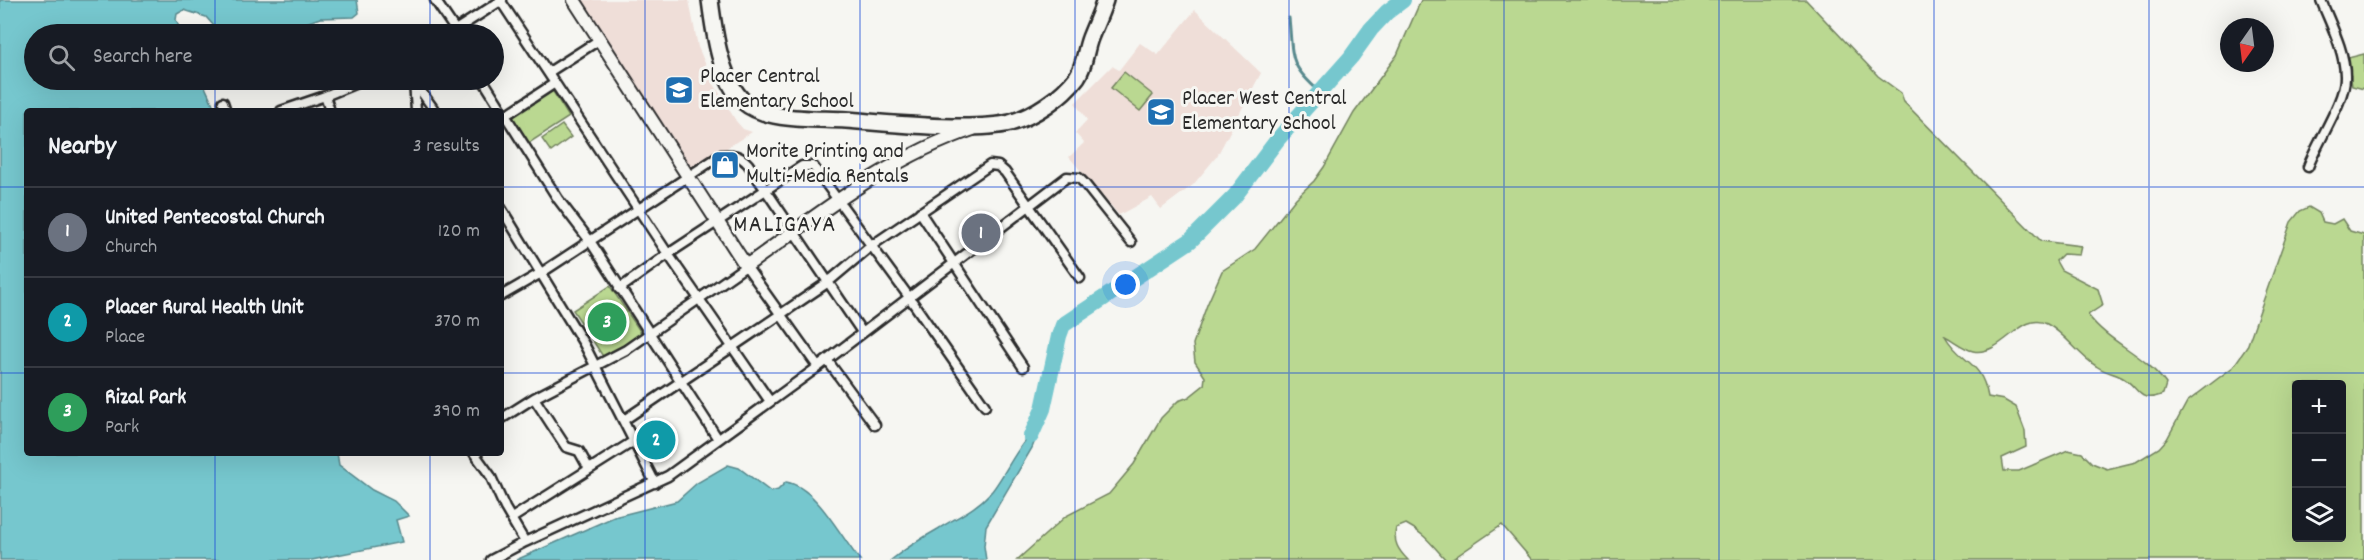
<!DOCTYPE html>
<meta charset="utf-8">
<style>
body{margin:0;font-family:Dekko,sans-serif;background:#20242c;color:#f1f3f6}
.controls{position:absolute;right:18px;bottom:18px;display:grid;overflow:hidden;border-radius:6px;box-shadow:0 6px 24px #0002}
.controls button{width:54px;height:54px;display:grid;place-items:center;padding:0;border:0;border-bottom:2px solid #363941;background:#171b24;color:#f1f3f6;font:30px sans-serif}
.compass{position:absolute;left:2220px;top:18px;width:54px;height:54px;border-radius:50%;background:#171b24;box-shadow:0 6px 24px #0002;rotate:194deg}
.you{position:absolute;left:1126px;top:285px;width:21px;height:21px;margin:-15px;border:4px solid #fff;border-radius:50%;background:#1a73e8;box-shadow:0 0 0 9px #1a73e833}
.badge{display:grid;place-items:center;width:39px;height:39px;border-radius:50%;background:#2563eb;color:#fff;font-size:20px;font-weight:700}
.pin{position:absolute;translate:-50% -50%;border:3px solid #fff;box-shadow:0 2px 6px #0006}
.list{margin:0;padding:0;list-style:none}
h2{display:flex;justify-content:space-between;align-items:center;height:78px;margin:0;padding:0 24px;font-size:26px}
h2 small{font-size:20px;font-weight:400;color:#9ea1a6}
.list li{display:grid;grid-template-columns:39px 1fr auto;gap:18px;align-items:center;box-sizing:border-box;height:90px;padding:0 24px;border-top:2px solid #363941}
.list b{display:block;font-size:22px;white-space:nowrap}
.list p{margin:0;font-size:20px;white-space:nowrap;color:#9ea1a6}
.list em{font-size:20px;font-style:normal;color:#9ea1a6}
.icon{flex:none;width:33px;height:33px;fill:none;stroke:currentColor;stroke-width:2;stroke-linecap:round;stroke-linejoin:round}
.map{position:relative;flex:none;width:2364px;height:560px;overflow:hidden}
.search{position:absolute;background:#171b24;box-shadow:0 6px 24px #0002;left:24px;top:24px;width:480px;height:66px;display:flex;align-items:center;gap:15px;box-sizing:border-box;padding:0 21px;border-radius:33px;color:#9ea1a6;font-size:22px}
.panel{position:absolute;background:#171b24;box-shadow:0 6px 24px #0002;left:24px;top:108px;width:480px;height:348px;border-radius:6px}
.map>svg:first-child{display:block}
.built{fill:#efded8}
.green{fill:#bad891;stroke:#72825e;stroke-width:1.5;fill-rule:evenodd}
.water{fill:#76c7ce;stroke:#58898d;stroke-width:1.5}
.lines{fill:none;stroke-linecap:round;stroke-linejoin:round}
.stream{stroke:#58898d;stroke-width:3}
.river{stroke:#76c7ce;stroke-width:16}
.street-casing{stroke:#2b2b2b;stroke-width:13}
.secondary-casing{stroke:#2b2b2b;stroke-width:16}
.highway-casing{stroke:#2b2b2b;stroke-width:20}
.street{stroke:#f6f6f2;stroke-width:8}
.secondary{stroke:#f6f6f2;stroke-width:12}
.highway{stroke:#f6f6f2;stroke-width:15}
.grid{fill:none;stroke:#1d4ed8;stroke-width:1.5;stroke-opacity:0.55}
.labels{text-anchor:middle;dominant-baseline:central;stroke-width:6;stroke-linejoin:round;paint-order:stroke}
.poi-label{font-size:22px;fill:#2b2b2b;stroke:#f6f6f2;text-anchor:start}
.neighbourhood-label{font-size:24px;letter-spacing:1.5px;fill:#2b2b2b;stroke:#f6f6f2}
</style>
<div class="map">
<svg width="2364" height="560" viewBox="0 0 2364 560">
<rect width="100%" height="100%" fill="#f6f6f2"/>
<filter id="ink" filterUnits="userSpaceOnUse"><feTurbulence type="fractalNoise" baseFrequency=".0167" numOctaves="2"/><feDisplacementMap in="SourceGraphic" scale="12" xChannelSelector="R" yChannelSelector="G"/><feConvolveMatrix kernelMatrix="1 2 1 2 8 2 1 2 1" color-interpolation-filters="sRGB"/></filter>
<g filter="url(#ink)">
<path class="built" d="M 580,0 L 689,0 L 698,47 L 714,84 L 736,121 L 743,129 L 752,132 L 692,170 Z
M 1195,10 L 1261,73 L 1217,156 L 1193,185 L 1161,209 L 1152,197 L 1119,215 L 1069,157 L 1084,143 L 1075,133 L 1087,120 L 1075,103 L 1112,66 L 1119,70 L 1140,43 L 1158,55 Z"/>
<path class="green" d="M 1421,0 L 1806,0 L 1878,76 L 1901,93 L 1904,102 L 2041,241 L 2081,246 L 2079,255 L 2063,254 L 2056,261 L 2061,270 L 2098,289 L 2103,305 L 2088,315 C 2110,344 2144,353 2166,384 L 2163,394 C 2137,405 2140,386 2121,377 C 2113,373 2104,372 2096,366 C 2078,355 2066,334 2047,324 C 2021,310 2002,357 1973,351 C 1964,349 1953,340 1945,336 C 1961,364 1981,359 1988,397 L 2004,400 L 2016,407 L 2025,431 L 2026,447 L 2002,458 L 2004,471 L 2019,471 L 2068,450 L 2082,453 L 2092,463 L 2107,469 L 2136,462 L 2159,448 L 2167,439 L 2187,402 L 2233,367 L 2247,347 L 2291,222 L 2300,211 L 2309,207 L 2319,213 L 2323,222 L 2333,224 L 2342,219 L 2350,231 L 2364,235 L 2364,560 L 1532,560 L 1502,525 L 1451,560 L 1446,560 C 1433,546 1424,533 1406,524 L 1396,528 C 1393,542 1398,550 1408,560 L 1017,560 L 1066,516 L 1109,494 L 1134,464 L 1161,418 L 1178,401 L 1189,397 L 1204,385 L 1205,377 L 1195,362 L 1193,344 L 1207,305 L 1222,271 L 1255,249 L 1296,198 L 1314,181 L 1324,167 L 1354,113 L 1397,55 ZM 2296,384 L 2342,384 L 2342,538 L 2296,538 Z
M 2364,54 L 2364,89 L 2352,86 L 2348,58 Z
M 1124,72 L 1153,95 L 1140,111 L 1111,88 Z
M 552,90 L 569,117 L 529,143 L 511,115 Z
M 562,125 L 571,137 L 551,152 L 542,139 Z
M 610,286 L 642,334 L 604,358 L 573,310 Z"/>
<path class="water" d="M 0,0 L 357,0 L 359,13 L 354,17 L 320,18 L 283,31 L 279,34 L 221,34 L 206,17 L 184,10 L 177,14 L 176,20 L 182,34 L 34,34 L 34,80 L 202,80 L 216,111 L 27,111 L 27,453 L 337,453 L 339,465 L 372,490 L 394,501 L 409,516 L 396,520 L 402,542 L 312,560 L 0,560 Z
M 1031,436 L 1034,443 L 1032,448 L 986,526 L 984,546 L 986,560 L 891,560 C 905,549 922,538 938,529 C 957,517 976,509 991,492 C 1002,480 1020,441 1031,436 Z
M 728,465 L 739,468 L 771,492 L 778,490 L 786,482 C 817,487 841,538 860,560 L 516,560 L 614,517 L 677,501 L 697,483 Z"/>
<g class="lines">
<path class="stream" d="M 1289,18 C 1293,58 1288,64 1320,92"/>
<path class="river" d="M 1031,436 L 1043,409 L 1059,336 L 1063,325 L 1190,241 L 1234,197 L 1278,139 L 1351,57 L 1371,29 L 1387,12 L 1403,0"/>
<g class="street-casing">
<path id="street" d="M 435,0 L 458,34
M 500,0 L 668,254 L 769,400
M 449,34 L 502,0
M 549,72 L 599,40
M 413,80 L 435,111
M 483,80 L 558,199 L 590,241 L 718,439
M 414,81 L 416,111
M 325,96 L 330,111
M 223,102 L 226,111
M 281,111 L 325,96 L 364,80
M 506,115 L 555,83
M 2308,167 C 2317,142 2346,100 2345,76 C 2345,51 2330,23 2321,0
M 501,208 L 584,344 L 655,483
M 920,212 L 1023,367
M 619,289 L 668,254 L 802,166 L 813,166 L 909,297 L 985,406
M 501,296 L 541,273 L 721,155 C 733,154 740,155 748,164 L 862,332
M 827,360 L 875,425
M 534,398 L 566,447 L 579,451 L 589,469
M 501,419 L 534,398 L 626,350 L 746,266 L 818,367
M 624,420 L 827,283 L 871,246 L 990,165 L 998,166 L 1005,172 L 1080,278
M 474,453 L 490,475 L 505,508 L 525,542
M 512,518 L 634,441
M 491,560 L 525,542 L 668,476 L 818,367 L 1067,177 L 1079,178 L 1084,183 L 1131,242"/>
</g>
<g class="secondary-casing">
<path id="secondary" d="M 574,0 L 746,266 C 818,215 889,157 973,129"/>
</g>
<g class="highway-casing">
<path id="highway" d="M 710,0 C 714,31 720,80 744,102 C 767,122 817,118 846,120 C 884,123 922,127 960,127 C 976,127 994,127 1010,123 C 1034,116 1062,97 1077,77 C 1085,65 1085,51 1090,38 C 1095,25 1101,13 1105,0"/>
</g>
<use href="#street" class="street"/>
<use href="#secondary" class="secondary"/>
<use href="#highway" class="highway"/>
</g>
</g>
<path class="grid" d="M 215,0 L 215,34M 430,0 L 430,34M 645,0 L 645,560M 860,0 L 860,560M 1075,0 L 1075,560M 1289,0 L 1289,560M 1504,0 L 1504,560M 1719,0 L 1719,560M 1934,0 L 1934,560M 2149,0 L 2149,560M 215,80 L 215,111M 430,80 L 430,111M 0,187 L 27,187M 501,187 L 2364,187M 0,373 L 27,373M 501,373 L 2364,373M 215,453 L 215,560M 430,453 L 430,560"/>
<defs>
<g id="school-square" transform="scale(1.5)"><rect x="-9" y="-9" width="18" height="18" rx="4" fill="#1f6fb2" stroke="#f6f6f2"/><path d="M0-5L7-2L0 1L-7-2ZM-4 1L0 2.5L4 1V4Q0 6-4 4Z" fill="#fff"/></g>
<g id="shop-square" transform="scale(1.5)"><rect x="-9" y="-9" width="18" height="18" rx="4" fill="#1f6fb2" stroke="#f6f6f2"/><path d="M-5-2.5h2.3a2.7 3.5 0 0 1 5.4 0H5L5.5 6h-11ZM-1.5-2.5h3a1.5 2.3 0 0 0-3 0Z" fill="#fff"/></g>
</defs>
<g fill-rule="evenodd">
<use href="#school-square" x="679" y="90"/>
<use href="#school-square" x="1161" y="112"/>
<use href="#shop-square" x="725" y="165"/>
</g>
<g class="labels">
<g class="poi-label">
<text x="700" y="77">Placer Central<tspan x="700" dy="25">Elementary School</tspan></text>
<text x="1182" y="99">Placer West Central<tspan x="1182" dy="25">Elementary School</tspan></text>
<text x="746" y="152">Morite Printing and<tspan x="746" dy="25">Multi-Media Rentals</tspan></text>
</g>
<g class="neighbourhood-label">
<text x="785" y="226">MALIGAYA</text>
</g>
</g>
</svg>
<div class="controls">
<button>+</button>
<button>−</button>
<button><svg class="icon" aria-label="layers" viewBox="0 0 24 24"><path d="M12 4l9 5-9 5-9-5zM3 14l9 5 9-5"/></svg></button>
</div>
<svg class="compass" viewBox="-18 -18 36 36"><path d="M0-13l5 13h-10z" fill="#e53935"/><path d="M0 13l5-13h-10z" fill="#9ea1a6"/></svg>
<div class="you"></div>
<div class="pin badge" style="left:981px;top:233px;background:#6b7280">1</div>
<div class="pin badge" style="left:656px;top:440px;background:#0f9aa8">2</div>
<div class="pin badge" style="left:607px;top:322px;background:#2e9e5b">3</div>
<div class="search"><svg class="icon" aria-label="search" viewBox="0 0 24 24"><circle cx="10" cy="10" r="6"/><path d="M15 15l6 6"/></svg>Search here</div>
<section class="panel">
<h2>Nearby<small>3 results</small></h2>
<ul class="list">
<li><span class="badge" style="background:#6b7280">1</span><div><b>United Pentecostal Church</b><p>Church</p></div><em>120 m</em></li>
<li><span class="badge" style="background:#0f9aa8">2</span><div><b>Placer Rural Health Unit</b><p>Place</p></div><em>370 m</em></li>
<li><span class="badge" style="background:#2e9e5b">3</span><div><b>Rizal Park</b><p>Park</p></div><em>390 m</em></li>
</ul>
</section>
</div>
